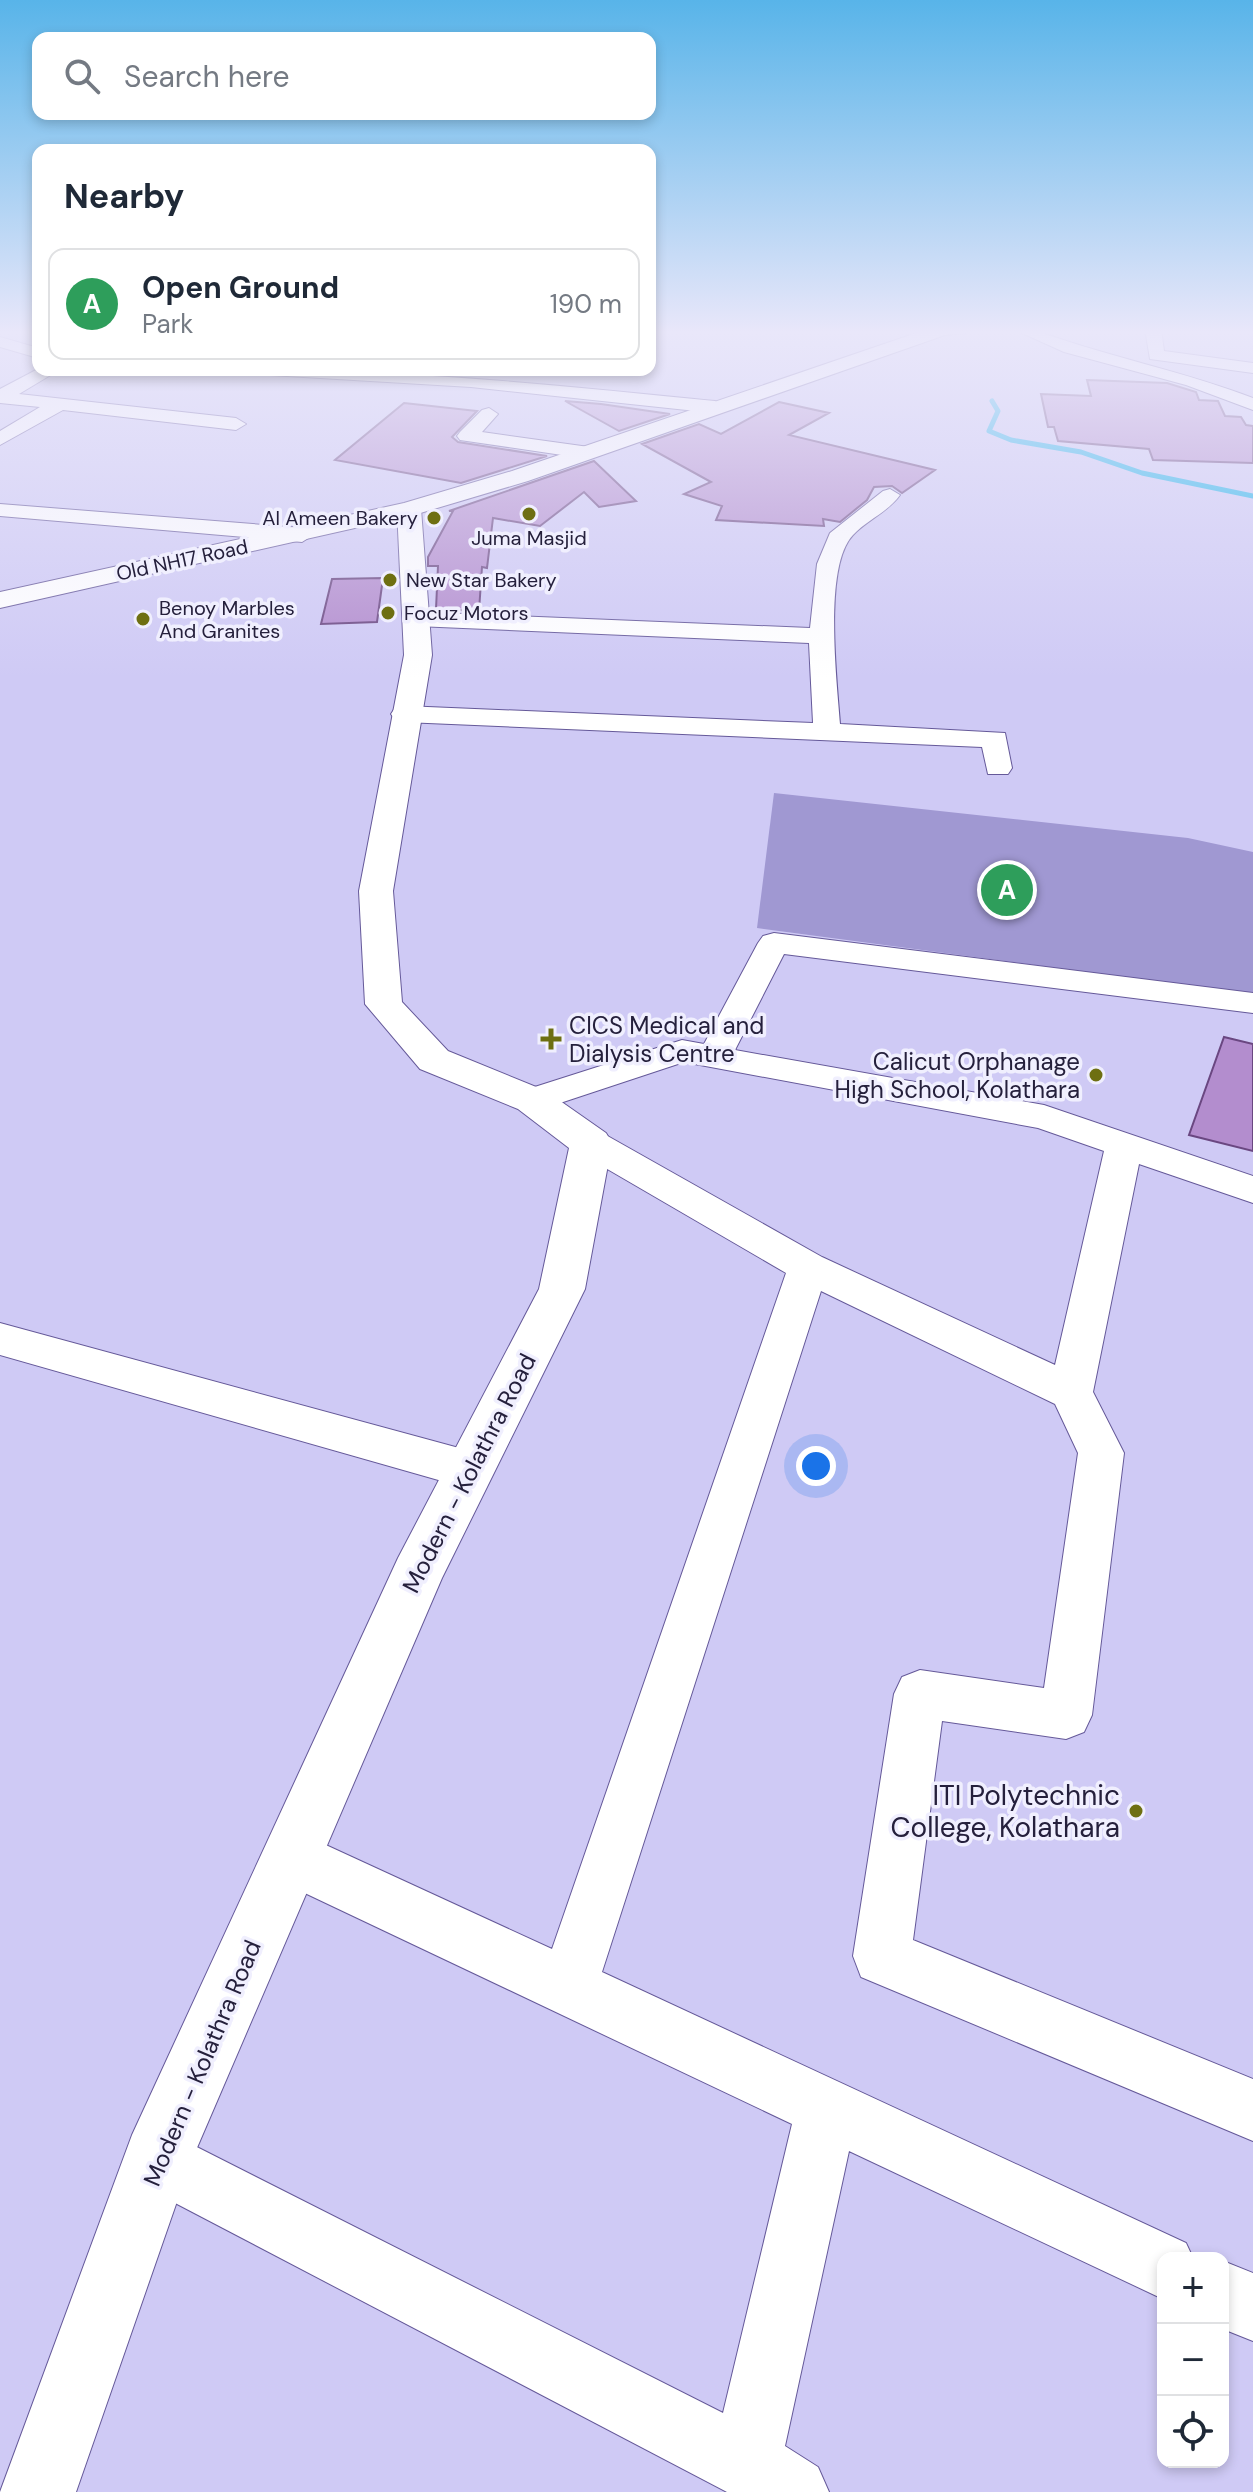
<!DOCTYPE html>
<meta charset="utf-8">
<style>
body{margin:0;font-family:"DM Sans",sans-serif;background:#f2f2f3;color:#1f2937}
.controls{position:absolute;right:24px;bottom:24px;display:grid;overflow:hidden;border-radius:16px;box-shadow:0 4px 12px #0003}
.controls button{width:72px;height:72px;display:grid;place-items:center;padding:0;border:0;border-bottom:2px solid #e0e1e3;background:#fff;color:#1f2937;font:40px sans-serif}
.you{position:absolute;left:816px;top:1466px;width:28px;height:28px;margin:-20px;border:6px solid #fff;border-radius:50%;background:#1a73e8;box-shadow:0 0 0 12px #1a73e833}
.badge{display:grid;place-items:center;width:52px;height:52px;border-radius:50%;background:#db2777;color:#fff;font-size:26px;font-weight:700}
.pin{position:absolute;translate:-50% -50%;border:4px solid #fff;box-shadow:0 2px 8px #0006}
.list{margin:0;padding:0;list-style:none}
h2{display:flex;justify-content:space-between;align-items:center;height:104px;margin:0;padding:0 32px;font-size:34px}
h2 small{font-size:26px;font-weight:400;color:#747a83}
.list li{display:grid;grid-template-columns:52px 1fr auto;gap:24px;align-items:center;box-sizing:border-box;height:112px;margin:0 16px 16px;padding:0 16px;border:2px solid #e0e1e3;border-radius:16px}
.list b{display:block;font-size:30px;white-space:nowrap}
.list p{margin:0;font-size:26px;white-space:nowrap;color:#747a83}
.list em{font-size:26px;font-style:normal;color:#747a83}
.icon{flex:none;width:44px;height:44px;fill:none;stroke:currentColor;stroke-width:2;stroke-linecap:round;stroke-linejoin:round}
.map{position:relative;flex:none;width:1253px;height:2492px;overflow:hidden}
.search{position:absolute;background:#fff;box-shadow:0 4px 12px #0003;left:32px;top:32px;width:624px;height:88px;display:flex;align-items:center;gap:20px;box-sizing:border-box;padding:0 28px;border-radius:16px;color:#747a83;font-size:30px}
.panel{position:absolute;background:#fff;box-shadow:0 4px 12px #0003;left:32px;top:144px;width:624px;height:232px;border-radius:16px}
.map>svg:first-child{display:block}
.green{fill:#a098d2}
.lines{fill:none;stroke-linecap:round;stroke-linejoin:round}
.stream{stroke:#20b3ea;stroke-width:5}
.building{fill:#b38dce;stroke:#6a4781;stroke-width:2}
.minor-casing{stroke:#655999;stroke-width:2}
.secondary-casing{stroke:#655999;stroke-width:2}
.primary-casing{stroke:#655999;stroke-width:2}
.minor{fill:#fff;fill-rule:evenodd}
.secondary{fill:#fff;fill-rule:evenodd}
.primary{fill:#fff;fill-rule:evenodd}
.poi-dot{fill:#6e6f12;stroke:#f0effe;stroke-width:3}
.labels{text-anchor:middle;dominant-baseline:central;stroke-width:7;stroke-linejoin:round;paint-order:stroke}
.far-poi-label{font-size:20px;fill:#25203c;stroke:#f0effe;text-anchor:start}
.far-street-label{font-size:20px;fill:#25203c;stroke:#f0effe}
.poi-label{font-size:24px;fill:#25203c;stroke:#f0effe;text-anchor:start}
.street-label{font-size:24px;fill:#25203c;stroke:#f0effe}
.near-poi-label{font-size:28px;fill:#25203c;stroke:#f0effe;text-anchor:end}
</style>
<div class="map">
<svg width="1253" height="2492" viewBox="0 0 1253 2492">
<rect width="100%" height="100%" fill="#cfcaf5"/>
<path class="green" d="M 774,793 L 1188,838 L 1253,852 L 1253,994 L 757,928 Z"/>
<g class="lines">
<path class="stream" d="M 992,401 L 998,411 L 989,431 L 1011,440 L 1081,452 L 1142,473 L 1253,496"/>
</g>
<path class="building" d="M 1087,380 L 1167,383 L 1196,392 L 1199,400 L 1218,401 L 1225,416 L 1241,417 L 1246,425 L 1253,426 L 1253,463 L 1153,460 L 1149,449 L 1058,441 L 1054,427 L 1048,427 L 1041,394 L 1091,396 Z
M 565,401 L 601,404 L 670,414 L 619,431 Z
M 779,402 L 829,413 L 789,435 L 935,470 L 902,493 L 892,486 L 874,487 L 867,500 L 840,522 L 823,519 L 824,526 L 716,520 L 722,506 L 684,494 L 711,482 L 642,444 L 699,424 L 721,434 Z
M 404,403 L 477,411 L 452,437 L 458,442 L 547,456 L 461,483 L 335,460 Z
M 594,461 L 636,501 L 599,507 L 584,492 L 540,526 L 493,518 L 487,568 L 482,567 L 479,611 L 436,609 L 438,566 L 428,566 L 428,557 L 453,511 L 449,511 Z
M 383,578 L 377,622 L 321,624 L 332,579 Z
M 1224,1037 L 1253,1044 L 1253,1151 L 1189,1135 Z"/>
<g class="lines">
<g class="minor-casing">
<path id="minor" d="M 1013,329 C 1038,329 1055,338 1079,345 C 1137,363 1196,376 1253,398 L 1253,410 L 1186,385 L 1064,352 Z
M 1145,329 L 1161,329 L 1164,351 L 1253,363 L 1253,373 L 1150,359 Z
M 0,337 L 38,348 L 38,358 L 0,347 Z
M 38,369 L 59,370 L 19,394 L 236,418 L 246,424 L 236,430 L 63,410 L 0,445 L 0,431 L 40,407 L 0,403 L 0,389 Z
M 261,370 C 414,370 563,386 715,401 L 724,407 L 715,413 L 471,387 L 270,375 Z
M 489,408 L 498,414 L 482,432 L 589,447 L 599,453 L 589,459 L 460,440 L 457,436 L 460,432 L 482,410 Z
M 890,489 L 900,495 C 888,512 867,520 853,535 C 823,566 837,682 840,724 L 1005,733 L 1012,768 L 1008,774 L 988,774 L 982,747 L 404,722 L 395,720 L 391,714 L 395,708 L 404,706 L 813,723 L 809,643 L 416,626 L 404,619 L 416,612 L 810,628 L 817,564 L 830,533 L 883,491 Z
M 0,504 L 302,528 L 313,535 L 302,542 L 0,516 Z
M 774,933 L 1253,993 L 1253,1013 L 784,954 L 735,1050 L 1044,1105 L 1253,1176 L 1253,1203 L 1139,1164 L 1093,1392 L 1124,1453 L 1092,1715 L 1084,1732 L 1066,1739 L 942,1721 L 913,1940 L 1253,2079 L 1253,2141 L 861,1977 L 853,1956 L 894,1694 L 902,1677 L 920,1670 L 1044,1688 L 1078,1453 L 1055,1404 L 821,1291 L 602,1972 L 1186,2243 L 1193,2258 L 1163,2258 L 1163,2299 L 849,2151 L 785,2446 L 818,2467 L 829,2492 L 727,2492 L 135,2182 L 125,2160 L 135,2138 L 157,2128 L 179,2138 L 723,2413 L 792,2124 L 271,1877 L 263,1857 L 271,1837 L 291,1829 L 552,1949 L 786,1273 L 578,1152 L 572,1143 L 578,1134 L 591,1130 L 604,1134 L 822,1257 L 1055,1365 L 1104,1151 L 1038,1128 L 684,1062 L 545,1108 L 532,1112 L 519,1108 L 514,1100 L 519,1092 L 682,1040 L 704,1044 L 758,943 L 763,936 Z
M 0,1323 L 470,1451 L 486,1457 L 493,1470 L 486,1483 L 470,1489 L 0,1355 Z
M 1223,2261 L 1253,2273 L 1253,2341 L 1223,2329 Z"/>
</g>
<g class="secondary-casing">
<path id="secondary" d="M 409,502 L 421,509 L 432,655 L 393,891 L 402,1002 L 448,1051 L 546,1091 L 606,1133 L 612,1143 L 585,1289 L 442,1578 L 190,2164 L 76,2492 L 0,2492 L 132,2135 L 398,1558 L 539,1289 L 569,1148 L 518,1109 L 420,1069 L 365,1004 L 359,891 L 404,655 L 397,509 Z"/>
</g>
<g class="primary-casing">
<path id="primary" d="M 928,329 L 967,329 L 965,333 L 945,335 L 528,481 L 417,514 L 0,608 L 0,592 L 404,503 L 512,471 Z"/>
</g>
<use href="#minor" class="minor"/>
<use href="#secondary" class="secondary"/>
<use href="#primary" class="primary"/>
</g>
<linearGradient id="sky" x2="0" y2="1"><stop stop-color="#58b4e9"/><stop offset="0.49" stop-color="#e9e7fa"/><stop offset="1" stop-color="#e9e7fa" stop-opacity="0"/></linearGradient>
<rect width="1253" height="678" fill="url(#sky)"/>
<g class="poi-dot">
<circle cx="529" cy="514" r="8"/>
<circle cx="434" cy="518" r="8"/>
<circle cx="390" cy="580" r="8"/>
<circle cx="388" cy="613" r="8"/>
<circle cx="143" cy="619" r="8"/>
<path d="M547 1027h8v8h8v8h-8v8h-8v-8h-8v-8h8z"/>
<circle cx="1096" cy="1075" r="8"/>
<circle cx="1136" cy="1811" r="8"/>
</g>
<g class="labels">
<g class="far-poi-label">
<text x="418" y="518" text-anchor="end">Al Ameen Bakery</text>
<text x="529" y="538" text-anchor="middle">Juma Masjid</text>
<text x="406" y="580">New Star Bakery</text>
<text x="159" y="608">Benoy Marbles<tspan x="159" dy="23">And Granites</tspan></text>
<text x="404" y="613">Focuz Motors</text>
</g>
<g class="far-street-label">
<text transform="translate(182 560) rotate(-12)">Old NH17 Road</text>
</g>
<g class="poi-label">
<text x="569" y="1025">CICS Medical and<tspan x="569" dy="28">Dialysis Centre</tspan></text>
<text x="1080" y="1061" text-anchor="end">Calicut Orphanage<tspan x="1080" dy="28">High School, Kolathara</tspan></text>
</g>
<g class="street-label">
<text transform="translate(469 1473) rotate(-63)">Modern - Kolathra Road</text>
<text transform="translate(202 2063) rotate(-67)">Modern - Kolathra Road</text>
</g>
<g class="near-poi-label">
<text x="1120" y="1795">ITI Polytechnic<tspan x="1120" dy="32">College, Kolathara</tspan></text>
</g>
</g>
</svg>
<div class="controls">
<button>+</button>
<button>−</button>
<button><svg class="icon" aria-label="locate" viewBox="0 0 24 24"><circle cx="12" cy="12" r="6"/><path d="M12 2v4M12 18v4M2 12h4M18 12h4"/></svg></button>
</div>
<div class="you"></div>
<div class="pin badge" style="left:1007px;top:890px;background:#2e9e5b">A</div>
<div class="search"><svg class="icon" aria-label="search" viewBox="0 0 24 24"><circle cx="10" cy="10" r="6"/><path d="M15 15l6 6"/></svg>Search here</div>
<section class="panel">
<h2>Nearby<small></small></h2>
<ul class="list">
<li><span class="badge" style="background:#2e9e5b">A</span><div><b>Open Ground</b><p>Park</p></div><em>190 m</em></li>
</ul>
</section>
</div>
